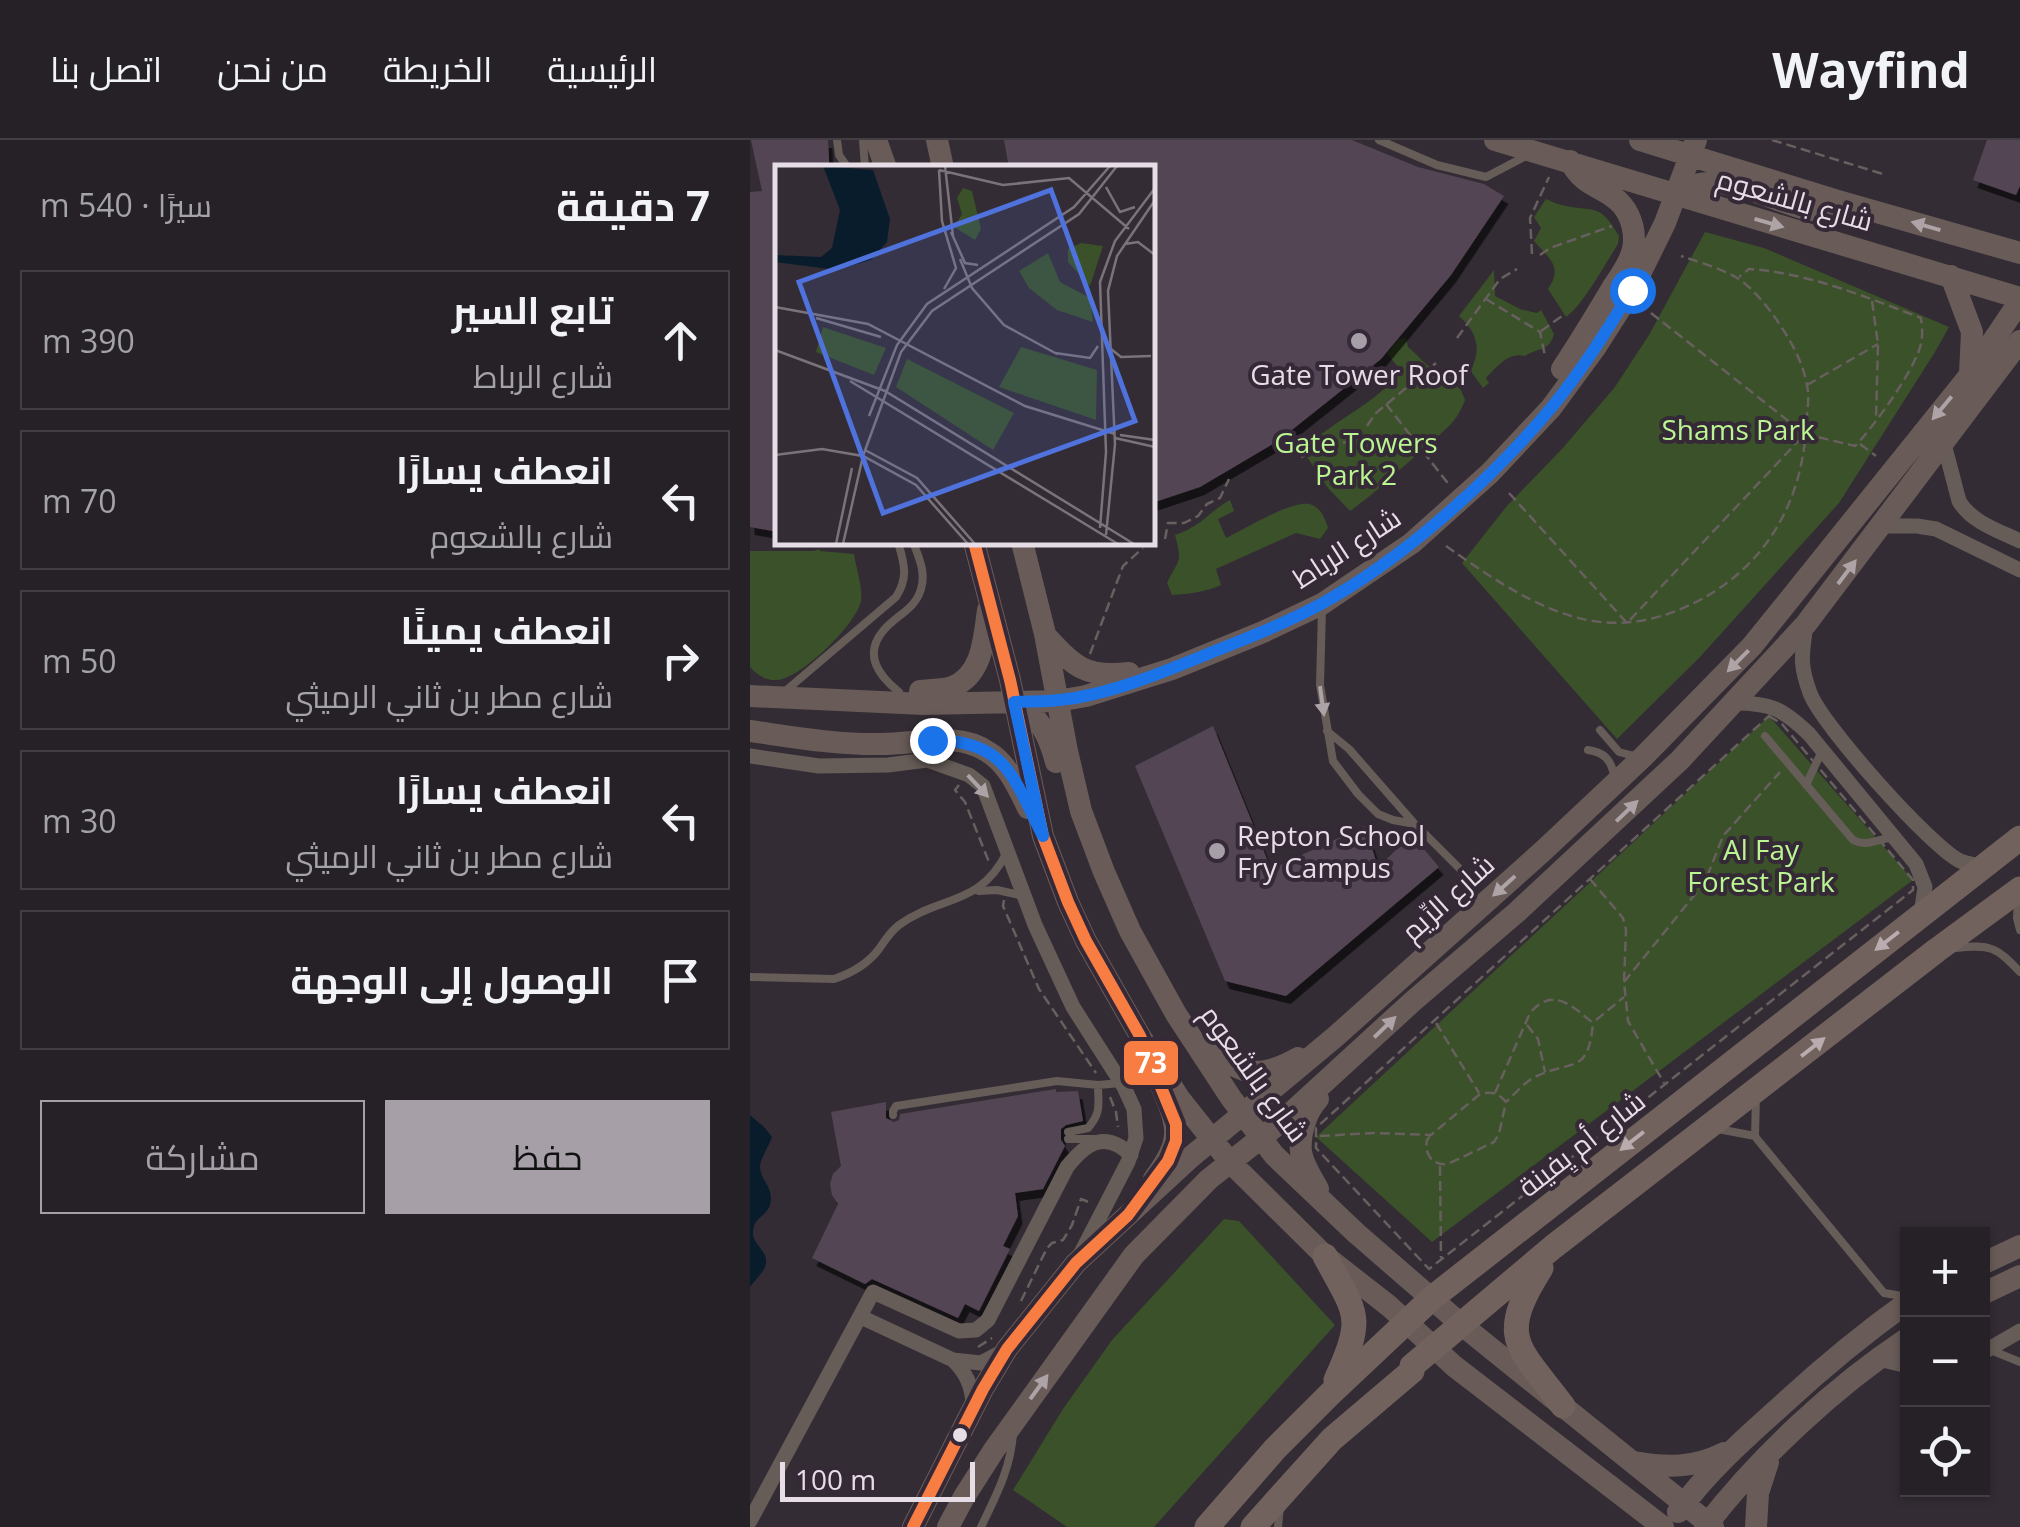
<!DOCTYPE html>
<html lang="ar">
<meta charset="utf-8">
<style>
body{margin:0;font-family:"Open Sans",Cairo,sans-serif;background:#322e33;color:#f1f3f6;direction:rtl}
.controls{position:absolute;right:30px;bottom:30px;display:grid;overflow:hidden;border-radius:0px;box-shadow:0 2px 8px #0004}
.controls button{width:90px;height:90px;display:grid;place-items:center;padding:0;border:0;border-bottom:2px solid #423e44;background:#262127;color:#f1f3f6;font:50px sans-serif}
.scale{position:absolute;left:30px;bottom:25px;width:195px;box-sizing:border-box;padding-left:10px;border:5px solid #e6dde6;border-top:0;font-size:28px;line-height:35px;white-space:nowrap;color:#e6dde6;-webkit-text-stroke:8px #362937;paint-order:stroke}
.stop{position:absolute;width:30px;height:30px;margin:-22px;border:8px solid #1a73e8;border-radius:50%;background:#fff}
.stop.end{background:#1a73e8;border-color:#fff;box-shadow:0 2px 10px #0008}
.list{margin:0;padding:0;list-style:none}
h2{display:flex;justify-content:space-between;align-items:center;height:130px;margin:0;padding:0 40px;font-size:42px}
h2 small{font-size:32px;font-weight:400;color:#a4a3a7}
.list li{display:grid;grid-template-columns:65px 1fr auto;gap:30px;align-items:center;box-sizing:border-box;height:140px;margin:0 20px 20px;padding:0 20px;border:2px solid #423e44;border-radius:0px}
.list b{display:block;font-size:38px;white-space:nowrap}
.list p{margin:0;font-size:32px;white-space:nowrap;color:#a4a3a7}
.list em{font-size:32px;font-style:normal;color:#a4a3a7}
.actions{display:flex;gap:20px;padding:30px 40px}
.actions a{flex:1;padding:22px 0;border:2px solid #a79fa8;border-radius:0px;text-align:center;font-size:35px;color:#a79fa8}
.actions .main{background:#a79fa8;color:#111}
.icon{flex:none;width:55px;height:55px;fill:none;stroke:currentColor;stroke-width:2;stroke-linecap:round;stroke-linejoin:round}
.map{position:relative;flex:none;width:1270px;height:1387px;overflow:hidden;direction:ltr}
header{display:flex;align-items:center;gap:60px;box-sizing:border-box;height:140px;padding:0 50px;background:#262127;border-bottom:2px solid #423e44}
header strong{font-size:48px}
nav{display:flex;gap:55px;margin-inline-start:auto;font-size:35px}
main{display:flex}
aside{flex:1;background:#262127}
.map>svg:first-child{display:block}
.green{fill:#3a5129}
.water{fill:#091c2c}
.building{fill:#524553;filter:url(#shadow)}
.lines{fill:none;stroke-linecap:round;stroke-linejoin:round}
.path{stroke:#685f5f;stroke-width:2.5;stroke-dasharray:10 5;stroke-linecap:butt}
.lane{stroke:#665c58;stroke-width:8}
.street{stroke:#665c58;stroke-width:15}
.secondary{stroke:#695c58;stroke-width:22}
.primary{stroke:#72625d;stroke-width:25}
.bus-1-casing{stroke:#362937;stroke-width:20}
.bus-1{stroke:#f77d43;stroke-width:12}
.oneway{fill:#aea3a6}
.oneway2{fill:#aca3a6}
.oneway3{fill:#b8acaf}
.route{stroke:#1a73e8;stroke-width:12}
.poi-dot{fill:#a79fa8;stroke:#362937;stroke-width:4}
.bus-dot{fill:#e6dde6;stroke:#362937;stroke-width:4}
.labels{text-anchor:middle;dominant-baseline:central;stroke-width:8;stroke-linejoin:round;paint-order:stroke}
.street-label{font-size:28px;fill:#e6dde6;stroke:#362937}
.poi-label{font-size:28px;fill:#e6dde6;stroke:#362937}
.park-label{font-size:28px;fill:#baf592;stroke:#362937}
.inset-road{fill:none;stroke:#7b737b;stroke-width:2.5}
.view{fill:#4f72dc;fill-opacity:0.15;stroke:#4f72dc;stroke-width:5}
.inset-edge{fill:none;stroke:#e6dde6;stroke-width:5}
.line-badge{stroke:#362937;stroke-width:4}
.badge-label{font-size:28px;text-anchor:middle;font-weight:bold;fill:#fff}
</style>
<header>
<strong>Wayfind</strong>
<nav><a>الرئيسية</a><a>الخريطة</a><a>من نحن</a><a>اتصل بنا</a></nav>
</header>
<main>
<div class="map">
<svg width="1270" height="1387" viewBox="0 0 1270 1387">
<defs>
<filter id="shadow"><feDropShadow dx="4.5" dy="8" stdDeviation="0" flood-color="#0009"/></filter>
</defs>
<rect width="100%" height="100%" fill="#332c34"/>
<path class="green" d="M 796,59 C 802,61 806,64 812,65 C 844,73 849,61 869,96 L 868,104 C 855,124 834,164 816,177 L 798,149 C 814,126 798,118 784,101 L 791,88 L 784,77 Z
M 955,92 L 1014,108 L 1199,187 L 1185,212 L 1089,363 L 950,517 L 867,599 L 712,423 L 756,367 L 812,309 L 865,247 L 899,195 Z
M 744,130 L 745,156 L 770,169 L 787,173 L 791,170 L 804,194 C 799,212 789,207 775,216 C 758,212 747,227 736,238 L 739,243 L 733,248 L 720,230 C 733,210 726,191 709,176 Z
M 656,198 L 658,207 C 665,212 669,218 676,224 C 683,230 691,228 698,232 C 706,237 712,252 715,260 C 707,282 696,289 680,303 C 652,327 631,349 600,371 L 578,348 L 553,311 C 561,304 568,296 577,290 C 601,272 636,255 650,229 L 637,214 L 649,199 Z
M 480,360 L 484,371 L 468,379 L 476,398 C 494,390 541,360 559,364 C 570,366 575,378 578,388 L 570,399 L 546,393 L 466,429 L 471,445 C 455,452 439,454 422,455 L 417,443 C 428,419 433,425 425,395 C 452,386 457,373 480,360 Z
M 69,409 L 70,411 L 104,414 C 106,428 113,447 111,461 C 107,483 51,539 27,540 C 16,541 7,535 0,527 L 0,411 L 64,411 Z
M 1019,576 L 1163,740 L 682,1102 L 566,997 Z
M 474,1079 L 489,1081 L 585,1185 L 404,1387 L 317,1387 L 263,1350 L 313,1269 L 362,1200 Z"/>
<path class="water" d="M 0,975 L 14,987 L 22,997 C 19,1006 10,1019 10,1027 C 10,1040 25,1048 20,1065 C 16,1077 4,1077 3,1091 C 1,1105 21,1111 15,1127 C 12,1134 4,1141 0,1147 Z"/>
<path class="building" d="M 1,0 L 78,0 L 79,19 L 79,28 L 28,28 L 28,392 L 0,387 L 0,52 L 12,51 Z
M 254,0 L 602,0 L 668,27 L 734,44 L 754,56 L 701,135 L 631,219 L 528,301 L 450,347 L 402,363 L 402,28 L 259,28 Z
M 1237,0 L 1270,0 L 1270,46 L 1266,55 L 1223,40 Z
M 463,586 L 521,729 L 615,686 L 628,727 L 662,695 L 689,727 L 536,856 L 475,841 L 385,626 Z
M 306,949 L 306,952 L 328,951 L 333,981 L 316,985 L 311,989 L 311,1000 L 315,1006 L 293,1049 L 265,1053 L 268,1076 L 253,1106 L 260,1109 L 229,1171 L 215,1164 L 208,1178 L 122,1139 L 115,1144 L 62,1118 L 88,1064 L 82,1055 L 80,1044 L 83,1034 L 91,1026 L 81,972 L 136,962 L 136,978 L 144,982 L 149,980 L 150,974 Z"/>
<g class="lines">
<path class="path" d="M 1022,0 L 1133,34
M 782,114 L 780,78 L 799,37
M 790,115 L 800,108 L 862,86
M 736,159 L 790,192 L 795,216
M 1122,161 L 1128,204 L 1126,278
M 901,173 L 1055,294 L 1105,306 C 1123,288 1167,227 1171,203 C 1173,195 1172,186 1171,178 C 1116,157 1059,133 999,129 L 989,137
M 791,191 L 812,176
M 707,198 L 750,139 L 767,129
M 1057,245 L 1128,204
M 636,264 L 700,346
M 617,286 L 626,273 L 686,223
M 1110,304 L 1126,316
M 551,317 L 578,304 L 599,302
M 759,353 L 877,483 L 1053,296
M 415,399 L 418,383 L 434,383 L 448,376 L 457,364 L 470,358 L 479,339
M 696,406 C 739,436 785,469 837,480 C 867,486 898,482 926,471 C 1005,440 1050,374 1056,290 C 1056,278 1059,264 1058,252 C 1055,224 1040,199 1024,176 C 1014,163 1002,147 987,138 C 970,128 949,122 931,116
M 340,514 L 373,426 L 393,408
M 1019,576 L 1032,584 L 1163,740 L 1163,750 L 679,1129 L 566,1008 L 566,988 Z
M 209,645 L 205,650 L 215,662 L 239,722
M 840,739 L 873,778 L 876,790 L 874,842 L 878,881 L 914,943
M 254,760 L 253,766 L 289,849 L 346,933
M 874,842 L 955,742 L 973,696 L 1030,632
M 846,880 L 874,857
M 686,883 L 729,953
M 777,885 L 788,899 L 795,932
M 745,953 L 780,873 C 803,846 822,866 843,883 C 838,935 824,919 787,936 C 774,942 766,953 756,962
M 360,957 L 366,972 L 368,987
M 570,996 L 624,993 L 681,995 L 730,954 C 741,951 749,953 756,962 L 749,994 L 744,1002 L 698,1024 C 683,1026 674,1015 677,1000 L 681,995
M 690,1026 L 691,1118
M 271,1161 L 297,1108 L 302,1103 L 313,1100 L 322,1085 L 331,1059 L 341,1063
M 228,1207 L 242,1198"/>
<path class="lane" d="M 87,0 L 89,15 L 98,28
M 113,0 L 115,28
M 629,0 L 687,25 L 736,37 L 778,15
M 572,469 L 570,545 L 583,621 L 608,654 L 628,674 L 643,680 L 665,684 L 712,731 L 720,753 L 720,767
M 149,552 C 129,536 113,515 133,491 C 146,475 165,470 171,449 C 176,432 169,418 163,402
M 33,553 L 146,457 C 159,437 154,423 148,402
M 850,590 L 869,612 L 888,617
M 577,591 L 599,609 L 663,682
M 1015,596 L 1103,700 C 1118,708 1129,697 1145,698
M 838,610 C 854,612 861,620 864,635
M 1056,645 L 1071,613
M 229,751 L 247,750 L 274,756
M 1268,760 L 1267,778 L 1270,790
M 1206,808 C 1241,804 1246,807 1270,832
M 0,837 L 84,839 C 102,833 117,825 129,809 C 135,800 140,792 149,785 C 190,755 230,767 257,712
M 1006,957 L 1005,996 L 1007,999 L 1134,1153 L 1158,1157
M 143,975 L 143,971 L 146,966 L 307,941 L 348,945 L 371,943
M 968,989 L 1005,996
M 318,992 L 338,988 C 352,972 348,964 348,945
M 318,999 L 349,999
M 1243,1211 L 1270,1222
M 231,1387 C 246,1356 261,1328 263,1293
M 528,1387 L 530,1367"/>
<path class="street" d="M 1194,304 L 1209,361 C 1221,382 1249,391 1270,401
M 1132,386 L 1167,386 L 1186,389 L 1270,430
M 1056,484 C 1052,515 1049,523 1060,553 C 1071,584 1181,707 1210,721 C 1217,724 1226,725 1233,727
M 985,563 C 1021,563 1033,569 1059,594 L 1166,724 L 1175,747 L 1171,774
M 0,616 L 69,626 L 138,625 L 177,620 L 219,635 L 233,646 L 285,785 L 323,867 L 374,947 L 384,969 L 386,998 L 378,1022 L 331,1113
M 111,1177 L 203,1220 L 231,1223 L 254,1211
M 1232,1213 L 1270,1191
M 1128,1219 L 1158,1226
M 203,1220 C 216,1233 222,1245 223,1264
M 0,1381 L 123,1152 L 209,1191 L 226,1190 L 238,1180 L 317,1027 C 336,1003 355,990 381,1015"/>
<path class="secondary" d="M 126,0 L 136,28
M 187,0 L 193,28
M 745,0 L 1270,158
M 890,0 L 1088,61 L 1270,113
M 926,55 C 965,24 1017,60 1059,70 L 1074,69 L 1088,61
M 1201,136 L 1222,192 L 1220,233
M 812,229 C 829,203 845,177 861,150 C 869,137 880,124 883,109 C 886,94 882,77 872,65 C 855,45 835,50 820,21
M 224,402 L 260,540 L 293,696 L 318,762 L 336,801 L 390,896 L 429,958 L 480,1022 L 575,1116 L 639,1166 L 704,1226 L 913,1387
M 272,402 L 295,494 L 317,611 L 331,671 L 354,732 L 380,791 L 426,874 L 481,958 L 524,1015 L 606,1093 L 712,1185 L 963,1387
M 295,495 C 324,526 334,538 379,533
M 170,551 C 180,550 192,550 202,547 C 233,535 234,498 238,470
M 0,556 L 174,564 L 308,561 L 336,556 L 422,529 L 513,492 L 572,464 L 662,403 L 740,333 L 801,268 L 845,208 L 882,150 L 915,83 L 946,0
M 264,562 C 289,575 299,595 306,622
M 0,591 C 43,597 88,605 132,604 C 167,604 207,591 238,612 C 258,624 268,648 278,668
M 457,904 C 489,935 507,941 548,918
M 404,1039 C 433,999 429,989 411,945
M 568,1049 C 562,1038 553,1025 551,1012 C 549,994 556,972 568,959
M 1232,1124 L 1270,1106
M 1232,1154 L 1270,1136
M 884,1322 C 917,1328 944,1328 974,1313
M 928,1372 C 957,1332 994,1299 1031,1266 C 1071,1229 1113,1194 1158,1162
M 163,1387 L 233,1249 L 257,1209 L 326,1123 L 441,1017 L 585,897 L 793,711 L 893,617 L 1002,506 L 1220,235 L 1270,161
M 198,1387 L 214,1357 L 244,1310 L 384,1115 L 459,1039 L 531,982 L 662,862 L 767,772 L 930,620 L 1056,484 L 1270,201
M 955,1387 C 1009,1317 1084,1247 1158,1198
M 1006,1387 L 1008,1353 L 1018,1322"/>
<path class="primary" d="M 575,1116 C 607,1176 615,1175 586,1240
M 791,1128 C 746,1199 768,1206 813,1266
M 457,1387 L 525,1309 L 580,1254 L 682,1158 L 1270,698
M 503,1387 L 582,1299 L 662,1231 L 662,1226 L 803,1107 L 1187,810 L 1270,749"/>
<g class="bus-1-casing">
<path id="bus-1" d="M 163,1387 L 233,1249 L 257,1209 L 326,1123 L 378,1075 L 418,1021 L 426,1001 L 426,984 L 390,896 L 336,801 L 318,762 L 293,696 L 260,540 L 224,402"/>
</g>
<use href="#bus-1" class="bus-1"/>
</g>
<defs><path id="oneway-solid" d="M-6-.8H1V-3.2L6.5 0L1 3.2V.8H-6Z" transform="scale(2.5)"/></defs>
<g class="oneway">
<use href="#oneway-solid" transform="translate(1019 83) rotate(16)"/>
<use href="#oneway-solid" transform="translate(1176 86) rotate(-164)"/>
<use href="#oneway-solid" transform="translate(1192 268) rotate(130)"/>
<use href="#oneway-solid" transform="translate(1097 432) rotate(-53)"/>
<use href="#oneway-solid" transform="translate(988 521) rotate(135)"/>
<use href="#oneway-solid" transform="translate(877 671) rotate(-44)"/>
<use href="#oneway-solid" transform="translate(754 746) rotate(138)"/>
<use href="#oneway-solid" transform="translate(635 887) rotate(-44)"/>
<use href="#oneway-solid" transform="translate(289 1247) rotate(-54)"/>
</g>
<g class="oneway2">
<use href="#oneway-solid" transform="translate(572 561) rotate(82)"/>
<use href="#oneway-solid" transform="translate(228 646) rotate(47)"/>
</g>
<g class="oneway3">
<use href="#oneway-solid" transform="translate(1137 801) rotate(142)"/>
<use href="#oneway-solid" transform="translate(1063 907) rotate(-38)"/>
<use href="#oneway-solid" transform="translate(882 1001) rotate(142)"/>
</g>
<g class="lines">
<path class="route" d="M 182,600 C 257,600 263,638 293,696 L 264,562 C 279,561 294,562 309,560 C 359,555 414,532 460,513 C 498,498 536,483 571,464 C 653,419 741,340 801,268 C 831,232 857,190 882,150"/>
</g>
<g class="poi-dot">
<circle cx="609" cy="201" r="10"/>
<circle cx="467" cy="711" r="10"/>
</g>
<circle class="bus-dot" cx="210" cy="1295" r="9"/>
<g class="labels">
<g class="street-label">
<text transform="translate(1045 59) rotate(16)">شارع بالشعوم</text>
<text transform="translate(596 407) rotate(-33)">شارع الرباط</text>
<text transform="translate(697 757) rotate(-42)">شارع الرِّيم</text>
<text transform="translate(505 933) rotate(54)">شارع بالشعوم</text>
<text transform="translate(831 1003) rotate(-38)">شارع أم يِفينة</text>
</g>
<g class="poi-label">
<text x="609" y="234">Gate Tower Roof</text>
<text x="487" y="695" text-anchor="start">Repton School<tspan x="487" dy="32">Fry Campus</tspan></text>
</g>
<g class="park-label">
<text x="988" y="289">Shams Park</text>
<text x="606" y="302">Gate Towers<tspan x="606" dy="32">Park 2</tspan></text>
<text x="1011" y="709">Al Fay<tspan x="1011" dy="32">Forest Park</tspan></text>
</g>
</g>
<g transform="translate(25 25)">
<rect width="380" height="380" fill="#332c34"/>
<path d="M 188,23 L 197,26 L 206,64 L 200,75 L 179,62 L 187,49 L 182,33 ZM 306,78 L 328,81 L 315,121 L 293,97 L 293,84 ZM 273,88 L 285,117 L 315,133 L 318,157 L 282,145 L 254,123 L 244,106 ZM 48,162 L 111,183 L 99,210 L 41,187 ZM 246,182 L 322,205 L 321,255 L 224,222 ZM 132,194 L 239,248 L 218,285 L 121,222 Z" fill="#3a5129"/>
<path d="M 48,1 L 98,5 L 115,54 L 112,77 L 96,95 L 62,105 L 0,97 L 0,90 L 46,92 L 57,83 L 65,45 Z" fill="#091c2c"/>
<path class="inset-road" d="M 170,1 L 178,71M 164,5 L 228,20 L 294,13 L 354,64M 164,5 L 167,56 L 181,103 L 169,124M 331,22 L 345,47 L 360,42M 176,67 L 190,98 L 203,100M 350,79 L 363,77 L 380,90M 185,94 L 197,123 L 229,160 L 282,189M 0,142 L 93,159 L 250,241 L 340,269M 41,153 L 106,172M 336,184 L 346,192 L 376,191M 0,185 L 110,226 L 359,379M 280,188 L 315,193 L 323,181M 75,216 L 343,379M 94,251 L 122,180 L 152,139 L 299,42 L 335,1M 345,270 L 380,275M 340,273 L 380,282M 90,285 L 142,313 L 200,379M 0,290 L 47,284 L 88,291 L 126,187 L 157,146 L 304,49 L 342,1M 325,363 L 331,287 L 325,117 L 340,76 L 380,23M 331,370 L 340,279 L 333,126 L 342,91 L 380,35M 61,379 L 77,303M 68,379 L 88,291 L 141,320 L 193,379"/>
<path class="view" d="M 276,25 L 360,256 L 108,348 L 24,117 Z"/>
<rect width="380" height="380" class="inset-edge"/>
</g>
<rect class="line-badge" x="372" y="899" width="58" height="48" rx="10" fill="#f77d43"/>
<g class="badge-label">
<text x="401" y="933">73</text>
</g>
</svg>
<div class="controls">
<button>+</button>
<button>−</button>
<button><svg class="icon" aria-label="locate" viewBox="0 0 24 24"><circle cx="12" cy="12" r="6"/><path d="M12 2v4M12 18v4M2 12h4M18 12h4"/></svg></button>
</div>
<div class="scale">100 m</div>
<div class="stop" style="left:882px;top:150px"></div>
<div class="stop end" style="left:182px;top:600px"></div>
</div>
<aside>
<h2>7 دقيقة<small>سيرًا · 540 m</small></h2>
<ul class="list">
<li><svg class="icon" aria-label="ahead" viewBox="0 0 24 24"><path d="M12 20V5M6 11l6-6 6 6"/></svg><div><b>تابع السير</b><p>شارع الرباط</p></div><em>390 m</em></li>
<li><svg class="icon" aria-label="left" viewBox="0 0 24 24"><path d="M17 20v-9H6M10 6l-5 5 5 5"/></svg><div><b>انعطف يسارًا</b><p>شارع بالشعوم</p></div><em>70 m</em></li>
<li><svg class="icon" aria-label="right" viewBox="0 0 24 24"><path d="M7 20v-9h11M14 6l5 5-5 5"/></svg><div><b>انعطف يمينًا</b><p>شارع مطر بن ثاني الرميثي</p></div><em>50 m</em></li>
<li><svg class="icon" aria-label="left" viewBox="0 0 24 24"><path d="M17 20v-9H6M10 6l-5 5 5 5"/></svg><div><b>انعطف يسارًا</b><p>شارع مطر بن ثاني الرميثي</p></div><em>30 m</em></li>
<li><svg class="icon" aria-label="arrive" viewBox="0 0 24 24"><path d="M6 21V4h12l-3 4 3 4H6"/></svg><div><b>الوصول إلى الوجهة</b></div></li>
</ul>
<div class="actions"><a class="main">حفظ</a><a>مشاركة</a></div>
</aside>
</main>
